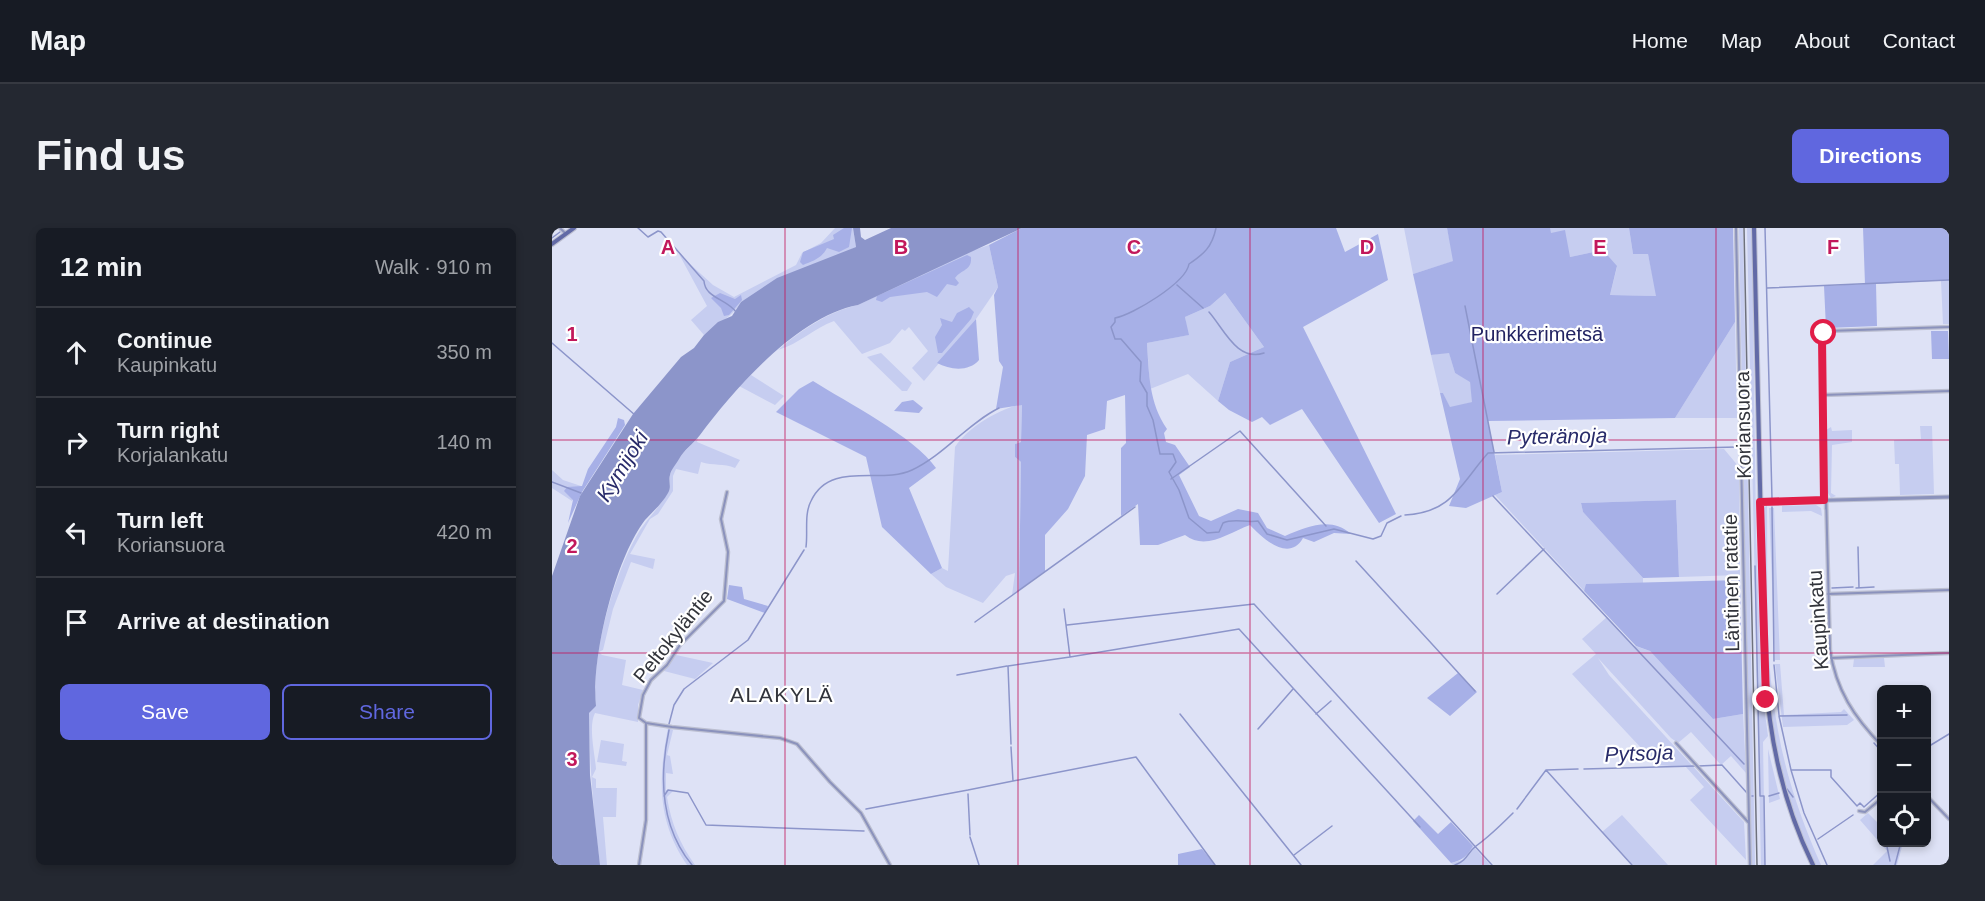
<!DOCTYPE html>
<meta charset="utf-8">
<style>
body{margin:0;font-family:Arial,sans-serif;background:#242831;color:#f1f3f6}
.controls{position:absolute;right:18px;bottom:18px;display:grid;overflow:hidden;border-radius:9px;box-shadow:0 3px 9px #0003}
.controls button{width:54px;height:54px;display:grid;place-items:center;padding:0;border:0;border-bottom:2px solid #363941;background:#171b24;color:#f1f3f6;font:30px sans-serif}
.stop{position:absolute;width:18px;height:18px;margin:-14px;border:4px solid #e11d48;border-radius:50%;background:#fff}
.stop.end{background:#e11d48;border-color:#fff;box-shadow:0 2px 6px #0008}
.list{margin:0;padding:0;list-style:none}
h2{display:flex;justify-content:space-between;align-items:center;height:78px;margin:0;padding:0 24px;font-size:26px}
h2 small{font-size:20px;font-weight:400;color:#9ea1a6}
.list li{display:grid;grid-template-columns:39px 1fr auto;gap:18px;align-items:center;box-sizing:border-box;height:90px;padding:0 24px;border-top:2px solid #363941}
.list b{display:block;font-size:22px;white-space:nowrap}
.list p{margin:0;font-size:20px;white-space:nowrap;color:#9ea1a6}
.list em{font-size:20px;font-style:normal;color:#9ea1a6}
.actions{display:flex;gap:12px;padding:18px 24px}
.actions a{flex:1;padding:14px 0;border:2px solid #6067df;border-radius:9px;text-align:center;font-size:21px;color:#6067df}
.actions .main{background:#6067df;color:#fff}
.icon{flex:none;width:33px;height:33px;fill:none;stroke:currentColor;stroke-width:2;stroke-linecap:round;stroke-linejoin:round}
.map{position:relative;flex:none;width:1397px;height:637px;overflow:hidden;border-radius:9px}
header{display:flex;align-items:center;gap:36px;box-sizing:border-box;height:84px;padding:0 30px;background:#171b24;border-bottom:2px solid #363941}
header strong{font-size:28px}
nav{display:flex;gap:33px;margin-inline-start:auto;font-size:21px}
.intro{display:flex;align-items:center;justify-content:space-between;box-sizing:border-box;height:144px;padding:0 36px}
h1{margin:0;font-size:42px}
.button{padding:15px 27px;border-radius:9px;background:#6067df;color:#fff;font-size:21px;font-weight:700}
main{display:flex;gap:36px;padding:0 36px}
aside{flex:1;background:#171b24;border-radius:9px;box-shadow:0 3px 9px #0003}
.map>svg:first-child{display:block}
.green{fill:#c6cdf0}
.forest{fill:#a7b0e7}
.water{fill:#8c95ca}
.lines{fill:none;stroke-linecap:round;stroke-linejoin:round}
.stream{stroke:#8c95ca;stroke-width:1.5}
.minor-casing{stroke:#bcbfd1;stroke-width:4.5}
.tertiary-casing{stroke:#bcbfd1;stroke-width:5}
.secondary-casing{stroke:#bcbfd1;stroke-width:6}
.minor{stroke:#8b92bc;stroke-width:2}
.tertiary{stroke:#8b92bc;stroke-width:3}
.secondary{stroke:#626aa6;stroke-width:4}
.rail{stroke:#6e717c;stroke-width:1.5}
.route{stroke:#e11d48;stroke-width:8}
.grid{fill:none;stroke:#c2185b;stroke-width:1.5;stroke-opacity:0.55}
.labels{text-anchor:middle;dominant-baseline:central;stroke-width:4.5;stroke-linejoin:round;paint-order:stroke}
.park-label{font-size:20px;fill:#222362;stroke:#fff}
.street-label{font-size:20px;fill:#32343b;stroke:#fff}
.water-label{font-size:21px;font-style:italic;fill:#282b6a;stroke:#fff}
.neighbourhood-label{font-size:21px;letter-spacing:1.5px;fill:#32343b;stroke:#fff}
.grid-label{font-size:20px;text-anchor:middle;font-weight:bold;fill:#c2185b;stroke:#fff;stroke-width:4.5;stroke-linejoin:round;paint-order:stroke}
</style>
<header>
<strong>Map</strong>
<nav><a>Home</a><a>Map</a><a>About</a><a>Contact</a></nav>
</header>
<div class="intro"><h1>Find us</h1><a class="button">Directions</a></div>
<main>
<aside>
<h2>12 min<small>Walk · 910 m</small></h2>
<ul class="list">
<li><svg class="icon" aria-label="ahead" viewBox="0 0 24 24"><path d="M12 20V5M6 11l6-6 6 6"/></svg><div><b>Continue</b><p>Kaupinkatu</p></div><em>350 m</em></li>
<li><svg class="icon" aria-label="right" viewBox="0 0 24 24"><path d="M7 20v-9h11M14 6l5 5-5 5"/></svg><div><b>Turn right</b><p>Korjalankatu</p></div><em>140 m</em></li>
<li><svg class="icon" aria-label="left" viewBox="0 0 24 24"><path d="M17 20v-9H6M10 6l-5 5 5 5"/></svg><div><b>Turn left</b><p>Koriansuora</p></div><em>420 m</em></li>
<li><svg class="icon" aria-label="arrive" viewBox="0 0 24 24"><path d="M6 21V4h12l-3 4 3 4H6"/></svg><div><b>Arrive at destination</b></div></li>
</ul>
<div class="actions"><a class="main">Save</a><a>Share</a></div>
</aside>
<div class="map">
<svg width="1397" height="637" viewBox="0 0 1397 637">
<rect width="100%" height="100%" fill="#dee2f6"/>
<path class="green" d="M 283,0 L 301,0 L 304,19 L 189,74 C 179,91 166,94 152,107 L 139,92 L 155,78 L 127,26 L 161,57 L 182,69 L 244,37 L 250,25 L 269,15 Z
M 852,0 L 895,0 L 902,33 L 861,46 Z
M 998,0 L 1077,0 L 1081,26 L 1096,26 L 1105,68 L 1058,67 L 1065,39 L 1051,22 L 1018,29 L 998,5 Z
M 1187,0 L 1191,0 L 1203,637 L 1199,637 Z
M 1195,0 L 1200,0 L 1204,303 L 1209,456 L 1216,508 L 1211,514 L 1213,637 L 1209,637 Z
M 437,17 L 446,59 L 424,91 L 372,153 L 360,140 L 376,123 L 357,99 L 353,103 L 350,101 L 338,115 L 310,126 L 282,93 C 262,100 247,116 226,122 C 248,103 277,83 306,77 L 408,27 Z
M 1397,52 L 1397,96 L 1391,96 L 1389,53 Z
M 673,65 L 712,119 L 678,134 L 666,173 L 636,146 L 598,161 L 595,115 L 636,107 L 633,89 L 658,78 Z
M 1183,94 L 1185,190 L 1123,190 Z
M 897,124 L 903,145 L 918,153 L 921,174 L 898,180 L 891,165 L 888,165 L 879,127 Z
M 329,125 L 360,155 L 355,163 L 350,163 L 315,129 Z
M 199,147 L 232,168 L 223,177 L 187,158 Z
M 470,176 L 469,214 L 463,216 L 463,229 L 469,234 L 467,362 L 460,367 L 463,345 L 454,348 L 431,375 L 394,359 L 379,346 L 390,340 L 396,343 L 403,219 C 416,199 447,181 470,176 Z
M 1368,198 L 1380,198 L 1382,266 L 1348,267 L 1347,236 L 1343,236 L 1342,212 L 1369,211 Z
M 1279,199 L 1280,203 L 1300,202 L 1300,214 L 1280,217 L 1279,265 L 1284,268 L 1279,270 L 1276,265 L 1274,202 Z
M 146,210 L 145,214 L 188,232 L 183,240 C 172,235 161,238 149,234 L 146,246 L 124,241 L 121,248 L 121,263 L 106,286 L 98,291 L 78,326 L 103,331 L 101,341 L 79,334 L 61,381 L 51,422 L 47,424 L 50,427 L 74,432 L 70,457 L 91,462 L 86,477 L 86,494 L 43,485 C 36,498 43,526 44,541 L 40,549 L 44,551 L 44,560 L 65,560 L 64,589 L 51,589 L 55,637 L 48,637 C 42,587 37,536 37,485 L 44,478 C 39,430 60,351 84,309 C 93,292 107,281 116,264 C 120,259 116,253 118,247 C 122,232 136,220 146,210 Z
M 1172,221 L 1187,239 L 1188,347 L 1127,349 L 1124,272 L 1029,275 L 1031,284 L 1091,350 L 1091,355 L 1035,356 L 1032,363 L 943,267 L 950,264 L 943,227 Z
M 0,242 L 11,252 L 29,258 L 20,273 L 0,260 Z
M 1215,277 C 1216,349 1212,425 1225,497 C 1233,545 1249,592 1269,637 L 1263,637 C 1204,530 1213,400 1210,282 Z
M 1264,277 L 1269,280 L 1270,288 L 1259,283 L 1230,284 L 1230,278 Z
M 1217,280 L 1222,280 L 1228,432 L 1223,432 Z
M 1055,389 L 1080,417 L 1098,423 L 1161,491 L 1191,486 L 1194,545 L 1179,528 L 1169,537 L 1139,504 L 1126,515 L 1119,510 L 1046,430 L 1057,447 L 1192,594 L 1194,632 L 1138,572 L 1152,559 L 1134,539 L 1105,537 L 1020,446 L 1044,426 L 1030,411 Z
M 124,427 L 161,435 L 143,451 L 112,443 Z
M 1332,430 L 1333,439 L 1301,439 L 1302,431 Z
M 1223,436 L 1228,436 L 1232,487 L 1289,484 L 1292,481 L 1302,492 L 1295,497 L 1231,499 Z
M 116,500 L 121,502 L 115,527 L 118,528 L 121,546 L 114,545 L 114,562 L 121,563 L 115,569 C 119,595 128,616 143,637 L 135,637 C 105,593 106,551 116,500 Z
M 49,512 L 72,516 L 70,533 L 75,534 L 74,538 L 45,534 Z
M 1216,521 L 1228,571 L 1217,575 Z
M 1316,585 L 1329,598 L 1330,614 L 1351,615 L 1345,637 L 1321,637 L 1335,623 L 1308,592 Z
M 1070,587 L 1116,637 L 1081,637 L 1050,604 Z
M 921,618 L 938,637 L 901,637 L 899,635 L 910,632 Z"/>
<path class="forest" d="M 292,0 L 300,0 L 297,19 L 287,24 L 275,20 C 270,30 261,33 251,37 L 248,34 L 251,24 L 282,11 L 281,7 Z
M 470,0 L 784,0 L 793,24 L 826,6 L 836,52 L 751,99 L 844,286 L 827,295 L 750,181 L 718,197 L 710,189 L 700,194 L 677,182 L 666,173 L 678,134 L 712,119 L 673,65 L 658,78 L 633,89 L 637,107 L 595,115 C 597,146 597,175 615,201 L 612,205 L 614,214 L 623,217 L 638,239 L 627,247 L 647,288 L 659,293 L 686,281 L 706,285 L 715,300 L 733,308 C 755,299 779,288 799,306 L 782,305 L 762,314 L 751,310 C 737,335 710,310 698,297 C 676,305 654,323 633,307 L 606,317 L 588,317 L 586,276 L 569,288 L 569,220 L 574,215 L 573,167 L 555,173 L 553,201 L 535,207 L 533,248 L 516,281 L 493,307 L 493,343 L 467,362 L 469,234 L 463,229 L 463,216 L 469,214 L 470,177 L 444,181 L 451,139 L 447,133 L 442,67 L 446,59 L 437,17 Z
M 895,0 L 998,0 L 999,5 L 1013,2 L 1018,29 L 1051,22 L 1065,38 L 1058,67 L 1104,68 L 1096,26 L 1081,26 L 1077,0 L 1181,0 L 1183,94 L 1123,190 L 936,193 L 950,264 L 914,280 L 897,278 L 908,251 L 888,165 L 891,165 L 898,179 L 920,174 L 918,154 L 903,145 L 897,125 L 879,127 L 861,46 L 901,33 Z
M 1311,0 L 1397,0 L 1397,52 L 1324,56 L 1325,98 L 1274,100 L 1272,58 L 1313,56 Z
M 415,27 L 419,29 C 420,43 410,41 403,50 L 407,55 L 404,58 L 395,56 L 385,69 L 375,64 L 338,69 L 330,74 L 324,72 L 325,68 Z
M 168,65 L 183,71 L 189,67 L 190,72 L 177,87 L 172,88 L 169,80 L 159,70 Z
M 417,79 L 422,84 L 419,91 L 390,125 L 386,125 L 383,109 L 390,97 L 388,90 L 400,94 L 405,85 Z
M 424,91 L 427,132 C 417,144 398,142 385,135 Z
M 1379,103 L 1396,103 L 1397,131 L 1380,131 Z
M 261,153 C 294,174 363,209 384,240 L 357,260 L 390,340 L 379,346 L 330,299 L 314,229 L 224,184 L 247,161 Z
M 361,172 L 371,180 L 367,185 L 342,183 L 350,174 Z
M 66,190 L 72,192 L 73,197 L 30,264 L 16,295 L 21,272 L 12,263 L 15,259 L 30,258 L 36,241 L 64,199 Z
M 1124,272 L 1127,349 L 1091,350 L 1031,284 L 1029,275 Z
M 1188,352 L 1191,486 L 1161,491 L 1098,423 L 1084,418 L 1032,363 L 1034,356 Z
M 177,357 L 190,359 L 192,371 L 216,378 L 213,385 L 175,371 Z
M 906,445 L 925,464 L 898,488 L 875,470 Z
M 867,587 L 886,606 L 899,594 L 921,618 C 915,628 911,632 899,635 L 861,593 Z
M 650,621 L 663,637 L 626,637 L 626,626 Z"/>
<path class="water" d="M 301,0 L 308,0 L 309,9 L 313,12 L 339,0 L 470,0 L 306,77 C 246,88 183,160 148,207 C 141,216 132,222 127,231 C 124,236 119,242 118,247 C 116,253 120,259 116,265 C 110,276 101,283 93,292 C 63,331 39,430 44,478 L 37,485 L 38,547 L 48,637 L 0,637 L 0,348 L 28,268 L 81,186 L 129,129 L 142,120 L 152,107 L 166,94 L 180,88 L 189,74 L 225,50 L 304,19 Z"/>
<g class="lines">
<path class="stream" d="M 86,0 L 96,9 L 106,3 L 109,4 L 152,53 C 153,70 175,71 184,84
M 664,0 C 660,19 652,26 637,36 C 634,55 580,87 563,90 L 563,94 L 559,99 L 563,111 L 569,111 L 589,134 L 588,153 L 595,165 L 595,178 L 601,192 L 608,226 L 621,226 L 624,234 L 617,244 L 627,262 L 637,290 L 655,305 L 667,304 L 671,295 C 681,290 694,295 706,293 L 715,306 L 735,312 L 782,301 L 821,311 L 829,308 L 835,295 L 849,288
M 1213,0 L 1220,271
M 0,10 L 8,4
M 625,57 L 651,80
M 1215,60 L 1397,52
M 913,78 L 942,224
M 657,84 C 672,101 685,134 712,125
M 0,115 L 83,187
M 619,251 L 688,203 L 774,298
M 0,254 L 29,265
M 941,268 L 1192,536
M 1220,279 L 1222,433
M 853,287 C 899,285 908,257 936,225 L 1185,219
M 254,319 C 256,305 252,286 259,273 C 278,232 328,257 360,242 C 392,227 415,196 447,180
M 1306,319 L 1307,360
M 804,333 L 923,463
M 1203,338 L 1208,568 L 1212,568 L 1213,637
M 1280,360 L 1301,359
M 1304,360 L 1322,359
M 945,366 L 992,321
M 423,394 L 583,279
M 515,397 L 702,376 L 940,637
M 518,429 L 687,401 L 868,599
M 1222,437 L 1227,487
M 405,447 L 455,438
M 628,486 L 749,637
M 764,486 L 779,473
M 117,496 L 122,477 L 132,461 L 196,412 L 252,322
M 706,501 L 741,461
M 117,502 C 107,549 108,598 140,637
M 1322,515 L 1330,524
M 459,516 L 456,438 L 518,429 L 512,381
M 1374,520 L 1397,506
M 1146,538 L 1170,537 L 1195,565
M 1032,541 L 1143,538
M 994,542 L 1080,637
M 1239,542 L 1227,488 L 1295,487
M 461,553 L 584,529 L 663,637
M 1235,561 L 1241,569
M 416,562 L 461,553 L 459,519
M 416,566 L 418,607
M 112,568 L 116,562 L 136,565 L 154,597 L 312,603
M 1200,568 L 1201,568
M 1217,568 L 1227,565
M 314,581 L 416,562
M 965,581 L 994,542 L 1026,541
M 418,609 L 427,637
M 1266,611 L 1301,587
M 1334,614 L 1338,633
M 742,627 L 780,598
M 903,637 C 916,632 915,625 924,618 C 938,608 949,597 961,585
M 1275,637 L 1252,585 L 1239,542 L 1279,542 L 1279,549 L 1305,578 L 1308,575 L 1312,579 L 1330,563
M 1343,637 L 1349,614"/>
<g class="minor-casing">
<path id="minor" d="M 8,0 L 14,6
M 1184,0 L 1198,637
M 1271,167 L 1397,163
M 1274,263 L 1274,281
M 175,264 L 169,291 L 176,324 L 172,373 L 128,417 L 115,437 L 99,452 L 91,467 L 87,490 L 94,495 L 120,499 L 228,510 L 245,516 L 278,554 L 309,585 L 338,637
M 1276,366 L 1397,362
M 1279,430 L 1397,425
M 1124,515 L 1197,595
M 1330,518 C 1302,489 1284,462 1278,422 L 1270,110 L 1276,103 L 1397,99
M 1374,567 L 1397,591
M 1307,583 L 1313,584 L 1330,570
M 87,637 L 94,592 L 94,495"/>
</g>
<g class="tertiary-casing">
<path id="tertiary" d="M 1208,274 L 1397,269"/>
</g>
<g class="secondary-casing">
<path id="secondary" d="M 1202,0 C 1204,100 1206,200 1209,300 C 1212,420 1206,525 1261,637
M 0,16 L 22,0"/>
</g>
<use href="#minor" class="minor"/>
<use href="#tertiary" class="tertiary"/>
<use href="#secondary" class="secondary"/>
<path class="rail" d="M 1192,0 L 1205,637"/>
</g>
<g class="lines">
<path class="route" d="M 1214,472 L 1208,274 L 1272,272 L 1270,110 L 1272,105"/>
</g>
<path class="grid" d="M 233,0 L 233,637M 466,0 L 466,637M 698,0 L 698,637M 931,0 L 931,637M 1164,0 L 1164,637M 0,212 L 1397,212M 0,425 L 1397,425"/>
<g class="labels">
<g class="park-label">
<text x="985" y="106">Punkkerimetsä</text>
</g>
<g class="street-label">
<text transform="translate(1191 197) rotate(-91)">Koriansuora</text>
<text transform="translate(1179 355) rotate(-91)">Läntinen ratatie</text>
<text transform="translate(1266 392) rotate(-94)">Kaupinkatu</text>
<text transform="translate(121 408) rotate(-51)">Peltokyläntie</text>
</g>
<g class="water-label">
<text transform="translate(1005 208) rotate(-1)">Pyteränoja</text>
<text transform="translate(70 238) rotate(-58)">Kymijoki</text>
<text transform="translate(1087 525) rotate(-2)">Pytsoja</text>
</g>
<g class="neighbourhood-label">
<text x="230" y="466">ALAKYLÄ</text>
</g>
</g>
<g class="grid-label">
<text x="116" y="26">A</text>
<text x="349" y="26">B</text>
<text x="582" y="26">C</text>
<text x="815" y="26">D</text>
<text x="1048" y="26">E</text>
<text x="1281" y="26">F</text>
<text x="20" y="113">1</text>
<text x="20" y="325">2</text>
<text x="20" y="538">3</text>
</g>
</svg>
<div class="controls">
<button>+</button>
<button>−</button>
<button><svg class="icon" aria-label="locate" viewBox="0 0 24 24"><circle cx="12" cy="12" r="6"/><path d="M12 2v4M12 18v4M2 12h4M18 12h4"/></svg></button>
</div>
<div class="stop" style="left:1272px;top:105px"></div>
<div class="stop end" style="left:1214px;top:472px"></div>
</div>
</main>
